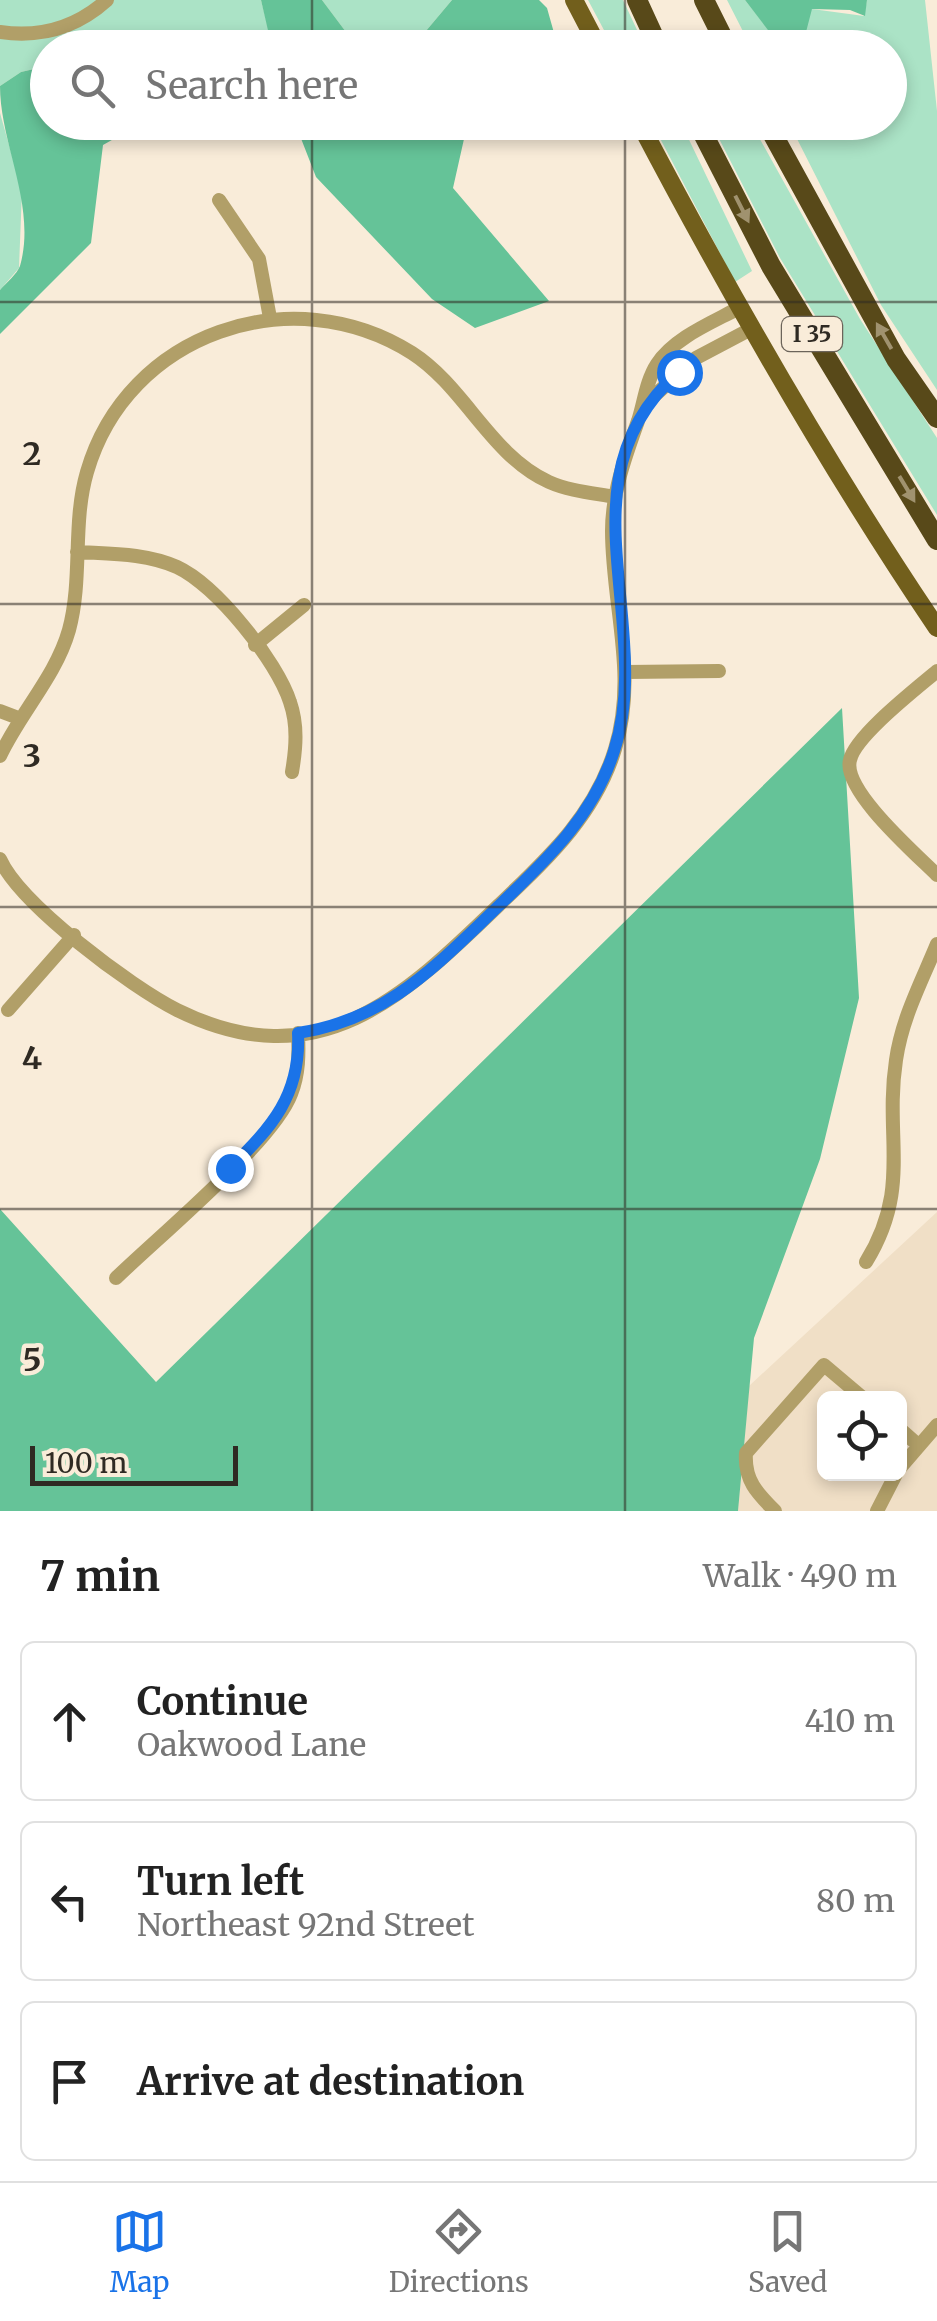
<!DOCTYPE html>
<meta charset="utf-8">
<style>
body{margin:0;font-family:Merriweather,serif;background:#f6f6f6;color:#222}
.controls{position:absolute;right:30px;bottom:30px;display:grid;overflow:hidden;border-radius:15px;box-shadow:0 5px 15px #0003}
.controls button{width:90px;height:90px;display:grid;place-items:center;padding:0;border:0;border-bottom:2px solid #e0e0e0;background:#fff;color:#222;font:50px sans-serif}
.scale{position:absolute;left:30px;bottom:25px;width:208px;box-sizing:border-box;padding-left:10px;border:5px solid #2f2a23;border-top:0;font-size:28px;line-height:35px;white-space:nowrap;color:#2f2a23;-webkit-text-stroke:8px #f9ecd9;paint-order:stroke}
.stop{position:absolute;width:30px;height:30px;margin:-22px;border:8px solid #1a73e8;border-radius:50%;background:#fff}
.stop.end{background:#1a73e8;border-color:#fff;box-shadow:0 2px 10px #0008}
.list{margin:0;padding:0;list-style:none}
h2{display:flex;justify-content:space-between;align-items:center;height:130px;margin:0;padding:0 40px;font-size:42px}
h2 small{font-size:32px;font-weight:400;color:#767676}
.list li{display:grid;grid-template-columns:65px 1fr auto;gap:30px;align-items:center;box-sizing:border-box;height:160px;margin:0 20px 20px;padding:0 20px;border:2px solid #e0e0e0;border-radius:15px}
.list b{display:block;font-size:38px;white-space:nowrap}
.list p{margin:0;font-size:32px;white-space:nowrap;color:#767676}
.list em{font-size:32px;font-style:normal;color:#767676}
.icon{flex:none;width:55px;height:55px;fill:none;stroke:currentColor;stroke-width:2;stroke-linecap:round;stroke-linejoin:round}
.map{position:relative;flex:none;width:937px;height:1511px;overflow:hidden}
.search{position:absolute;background:#fff;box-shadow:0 5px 15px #0003;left:30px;right:30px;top:30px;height:110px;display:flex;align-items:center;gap:25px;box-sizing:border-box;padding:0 35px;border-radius:55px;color:#767676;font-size:38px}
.sheet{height:670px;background:#fff}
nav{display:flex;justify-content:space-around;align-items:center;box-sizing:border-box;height:140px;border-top:2px solid #e0e0e0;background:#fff;font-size:28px;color:#767676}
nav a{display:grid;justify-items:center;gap:5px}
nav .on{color:#1a73e8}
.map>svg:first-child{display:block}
.built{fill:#f0dfc6;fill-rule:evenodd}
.green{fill:#abe3c6}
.forest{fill:#65c398}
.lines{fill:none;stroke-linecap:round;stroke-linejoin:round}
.minor{stroke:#b19f68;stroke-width:14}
.major{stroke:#725f1c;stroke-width:18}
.highway{stroke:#584919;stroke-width:20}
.oneway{fill:#a0926f}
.route{stroke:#1a73e8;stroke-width:12}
.grid{fill:none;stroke:#2f2a23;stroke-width:2.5;stroke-opacity:0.55}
.labels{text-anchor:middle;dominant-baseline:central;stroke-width:9;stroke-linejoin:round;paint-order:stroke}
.shield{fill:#f9ecd9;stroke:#6c645a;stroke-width:2.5}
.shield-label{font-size:22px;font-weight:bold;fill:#2f2a23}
.grid-label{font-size:32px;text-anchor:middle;font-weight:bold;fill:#2f2a23;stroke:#f9ecd9;stroke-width:9;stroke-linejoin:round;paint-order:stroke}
</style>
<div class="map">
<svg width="937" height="1511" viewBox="0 0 937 1511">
<rect width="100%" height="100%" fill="#f9ecd9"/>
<path class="built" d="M 937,1212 L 937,1511 L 738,1511 L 749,1386 ZM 824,1398 L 900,1398 L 900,1474 L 824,1474 Z"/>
<path class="green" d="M 0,0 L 261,0 L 271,39 L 48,48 L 47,66 L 21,72 L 0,86 Z
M 322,0 L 452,0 L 415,44 L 352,40 Z
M 588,0 L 623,0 L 645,47 L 613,47 Z
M 727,0 L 745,0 L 779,43 L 812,9 L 864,16 L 867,0 L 925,0 L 937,111 L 937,390 L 881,305 L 789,123 L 890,122 L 890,48 L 751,47 Z
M 0,113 L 22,191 L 19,268 L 0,290 Z
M 652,123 L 681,123 L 752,271 L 735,282 Z
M 711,123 L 751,123 L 860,319 L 937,438 L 937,515 L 780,258 Z"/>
<path class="forest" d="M 261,0 L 322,0 L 352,40 L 415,44 L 452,0 L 539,0 L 547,8 L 558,47 L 129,47 L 161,40 L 270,39 Z
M 745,0 L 867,0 L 865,16 L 850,10 L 812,9 L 806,32 L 778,43 Z
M 47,66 L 48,122 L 142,123 L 103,145 L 91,243 L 0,334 L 0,290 C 6,283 17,274 20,266 C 37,206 0,144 0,86 L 21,72 Z
M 295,123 L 493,123 L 464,139 L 453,188 L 549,301 L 475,328 L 432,299 L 316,177 Z
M 842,708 L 859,998 L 820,1159 L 754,1338 L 738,1511 L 0,1511 L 0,1209 L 156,1382 Z"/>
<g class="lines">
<path class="minor" d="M 0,32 C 41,38 77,27 107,0
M 219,200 L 259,259 L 270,318
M 644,405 L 696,358 L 749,330
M 77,552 C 111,554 145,553 177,567 C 216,585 277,661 290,702 C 298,725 296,748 292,772
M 255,645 L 304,605
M 937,671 C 917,688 855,736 850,760 C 842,790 916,854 937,875
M 626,672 L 719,671
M 0,711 L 21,719
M 0,756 C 20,713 56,676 69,630 C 83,578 72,523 87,472 C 127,333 292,277 412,353 C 465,387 490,455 549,482 C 569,491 593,493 615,497
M 0,859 C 20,904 131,987 177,1010 C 319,1080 404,997 500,904 C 548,858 595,815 615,749 C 638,675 612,605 612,531 C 612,493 625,457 638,421 C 644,403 646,381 657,364 C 674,338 711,323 737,309
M 8,1010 L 74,935
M 866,1262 C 912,1187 884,1139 896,1060 C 902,1018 921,983 937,944
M 116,1278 C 157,1238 273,1142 291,1094 C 299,1074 299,1054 298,1033
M 900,1429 L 917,1444
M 900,1468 L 937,1425
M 775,1511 C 757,1493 744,1480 746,1453 L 824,1365 L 863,1398
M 877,1511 L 896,1474"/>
<path class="major" d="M 574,0 L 599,48
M 639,122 C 731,297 827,465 937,628"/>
<path class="highway" d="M 637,0 L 659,48
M 704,0 L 728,48
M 697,122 L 771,266 L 937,540
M 766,122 L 896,359 L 937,418"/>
</g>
<defs><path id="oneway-solid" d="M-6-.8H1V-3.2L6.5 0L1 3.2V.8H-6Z" transform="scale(2.5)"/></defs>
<g class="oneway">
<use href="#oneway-solid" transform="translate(742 209) rotate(63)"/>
<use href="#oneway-solid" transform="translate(884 336) rotate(-120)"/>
<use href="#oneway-solid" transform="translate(907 489) rotate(59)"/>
</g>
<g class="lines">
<path class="route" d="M 230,1168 C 272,1127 301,1095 298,1033 C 378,1021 425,977 481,923 C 534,871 591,824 614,751 C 656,623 557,478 679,372"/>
</g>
<path class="grid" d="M 312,0 L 312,48M 625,0 L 625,48M 312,122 L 312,1511M 625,122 L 625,1511M 0,302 L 937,302M 0,604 L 937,604M 0,907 L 937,907M 0,1209 L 937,1209"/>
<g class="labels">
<rect class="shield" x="782" y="317" width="60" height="34" rx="8"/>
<g class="shield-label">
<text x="812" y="334">I 35</text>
</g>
</g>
<g class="grid-label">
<text x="32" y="465">2</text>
<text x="32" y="767">3</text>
<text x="32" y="1069">4</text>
<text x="32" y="1371">5</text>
</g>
</svg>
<div class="controls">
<button><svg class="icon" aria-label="locate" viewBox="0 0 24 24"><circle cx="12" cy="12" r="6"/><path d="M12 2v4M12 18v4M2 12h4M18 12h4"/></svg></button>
</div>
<div class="scale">100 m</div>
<div class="stop" style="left:679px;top:372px"></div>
<div class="stop end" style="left:230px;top:1168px"></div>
<div class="search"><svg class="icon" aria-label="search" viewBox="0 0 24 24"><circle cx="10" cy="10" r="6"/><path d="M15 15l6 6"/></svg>Search here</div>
</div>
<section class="sheet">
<h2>7 min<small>Walk · 490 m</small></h2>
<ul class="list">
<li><svg class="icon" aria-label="ahead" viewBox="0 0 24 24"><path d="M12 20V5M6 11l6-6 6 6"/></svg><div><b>Continue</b><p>Oakwood Lane</p></div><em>410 m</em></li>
<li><svg class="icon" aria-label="left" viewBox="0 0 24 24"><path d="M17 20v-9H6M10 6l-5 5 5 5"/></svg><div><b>Turn left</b><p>Northeast 92nd Street</p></div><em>80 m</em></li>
<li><svg class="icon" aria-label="arrive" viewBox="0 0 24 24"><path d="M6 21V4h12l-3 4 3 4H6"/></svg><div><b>Arrive at destination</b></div></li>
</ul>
</section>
<nav>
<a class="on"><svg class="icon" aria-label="map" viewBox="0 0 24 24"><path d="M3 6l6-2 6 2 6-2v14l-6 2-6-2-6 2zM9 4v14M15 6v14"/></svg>Map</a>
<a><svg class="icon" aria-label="directions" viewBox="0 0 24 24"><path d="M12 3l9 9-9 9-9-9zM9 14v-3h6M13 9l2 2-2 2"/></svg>Directions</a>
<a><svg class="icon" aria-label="saved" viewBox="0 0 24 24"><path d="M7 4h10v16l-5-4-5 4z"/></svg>Saved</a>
</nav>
